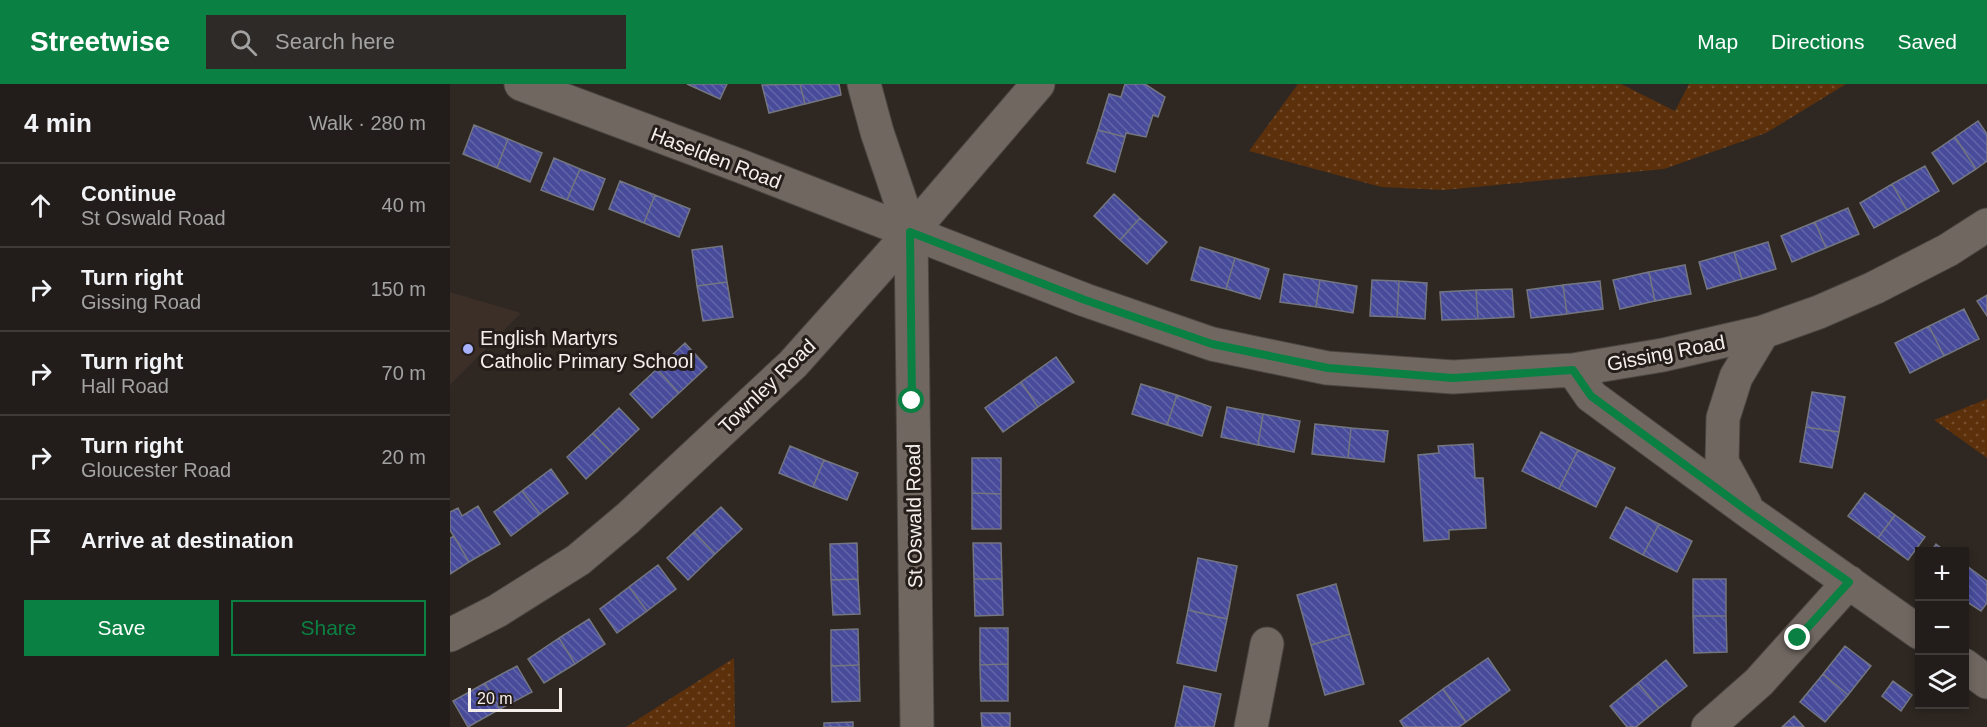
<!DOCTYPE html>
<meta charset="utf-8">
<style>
body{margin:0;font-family:Helvetica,sans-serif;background:#2e2a27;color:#f1f3f6}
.controls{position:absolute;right:18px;bottom:18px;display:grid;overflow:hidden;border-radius:0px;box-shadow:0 3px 9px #0003}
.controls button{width:54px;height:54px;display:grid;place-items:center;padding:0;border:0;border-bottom:2px solid #3f3b39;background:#221d1a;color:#f1f3f6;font:30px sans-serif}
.scale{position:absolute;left:18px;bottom:15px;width:94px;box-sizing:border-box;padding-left:6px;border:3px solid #f4efeb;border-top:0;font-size:16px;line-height:21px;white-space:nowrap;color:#f4efeb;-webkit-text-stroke:4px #241d19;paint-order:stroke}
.stop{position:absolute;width:18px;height:18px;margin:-14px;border:4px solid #0b8043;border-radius:50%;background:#fff}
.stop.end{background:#0b8043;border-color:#fff;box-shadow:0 2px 6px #0008}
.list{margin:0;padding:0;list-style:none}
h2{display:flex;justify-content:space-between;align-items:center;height:78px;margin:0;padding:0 24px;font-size:26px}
h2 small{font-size:20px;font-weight:400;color:#a2a2a2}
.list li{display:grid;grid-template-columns:39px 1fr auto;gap:18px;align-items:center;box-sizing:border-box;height:84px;padding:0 24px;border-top:2px solid #3f3b39}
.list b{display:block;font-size:22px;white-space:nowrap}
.list p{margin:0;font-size:20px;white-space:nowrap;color:#a2a2a2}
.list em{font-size:20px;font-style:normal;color:#a2a2a2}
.actions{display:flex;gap:12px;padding:18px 24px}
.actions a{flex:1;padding:14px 0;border:2px solid #0b8043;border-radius:0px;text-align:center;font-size:21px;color:#0b8043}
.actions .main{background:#0b8043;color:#fff}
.icon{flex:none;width:33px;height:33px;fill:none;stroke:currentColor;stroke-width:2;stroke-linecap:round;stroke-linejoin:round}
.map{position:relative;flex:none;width:1537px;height:643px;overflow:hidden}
header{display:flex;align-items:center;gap:36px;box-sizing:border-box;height:84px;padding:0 30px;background:#0b8043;color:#fff}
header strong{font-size:28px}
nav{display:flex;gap:33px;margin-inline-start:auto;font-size:21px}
.search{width:420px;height:54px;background:#2e2a27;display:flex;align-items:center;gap:15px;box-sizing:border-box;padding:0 21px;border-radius:0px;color:#a2a2a2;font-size:22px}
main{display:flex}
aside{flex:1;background:#221d1a}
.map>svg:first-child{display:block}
.built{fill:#3c2f27}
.grass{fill:url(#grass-dots)}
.building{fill:url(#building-back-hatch);stroke:#74767f;stroke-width:1.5}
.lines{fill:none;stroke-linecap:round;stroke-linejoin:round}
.minor-casing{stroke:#4b4641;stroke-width:35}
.minor{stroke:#706761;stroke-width:33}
.route{stroke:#0b8043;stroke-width:8}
.poi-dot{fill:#a7b1fc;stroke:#241d19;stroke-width:2}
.labels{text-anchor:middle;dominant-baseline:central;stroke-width:6;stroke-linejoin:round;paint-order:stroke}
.street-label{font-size:20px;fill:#f4efeb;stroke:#241d19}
.poi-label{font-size:20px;fill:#f4efeb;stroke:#241d19;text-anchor:start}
</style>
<header>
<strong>Streetwise</strong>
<div class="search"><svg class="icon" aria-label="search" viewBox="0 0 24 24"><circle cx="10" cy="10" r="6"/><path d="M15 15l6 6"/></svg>Search here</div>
<nav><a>Map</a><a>Directions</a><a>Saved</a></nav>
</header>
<main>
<aside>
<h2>4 min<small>Walk · 280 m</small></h2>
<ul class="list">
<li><svg class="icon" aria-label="ahead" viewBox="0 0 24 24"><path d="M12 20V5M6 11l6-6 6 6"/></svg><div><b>Continue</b><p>St Oswald Road</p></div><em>40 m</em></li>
<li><svg class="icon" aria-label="right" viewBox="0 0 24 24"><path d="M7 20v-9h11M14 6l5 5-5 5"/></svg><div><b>Turn right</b><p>Gissing Road</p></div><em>150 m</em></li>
<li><svg class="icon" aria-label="right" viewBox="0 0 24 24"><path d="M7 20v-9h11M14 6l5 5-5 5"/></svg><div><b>Turn right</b><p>Hall Road</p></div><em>70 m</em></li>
<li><svg class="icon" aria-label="right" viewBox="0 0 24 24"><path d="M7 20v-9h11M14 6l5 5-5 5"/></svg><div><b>Turn right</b><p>Gloucester Road</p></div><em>20 m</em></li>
<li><svg class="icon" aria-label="arrive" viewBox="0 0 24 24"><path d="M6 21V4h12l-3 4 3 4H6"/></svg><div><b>Arrive at destination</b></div></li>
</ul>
<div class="actions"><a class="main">Save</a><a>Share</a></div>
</aside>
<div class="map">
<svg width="1537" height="643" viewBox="0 0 1537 643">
<defs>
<pattern id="grass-dots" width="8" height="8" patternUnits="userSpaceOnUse" patternTransform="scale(1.5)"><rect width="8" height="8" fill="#5c300b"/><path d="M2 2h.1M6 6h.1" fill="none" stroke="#744e2f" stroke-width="1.8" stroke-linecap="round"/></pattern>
<pattern id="building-back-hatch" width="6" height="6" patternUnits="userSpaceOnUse" patternTransform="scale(1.5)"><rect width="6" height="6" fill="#474b9a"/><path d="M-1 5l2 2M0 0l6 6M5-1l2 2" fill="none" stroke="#6265a8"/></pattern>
</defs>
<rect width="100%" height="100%" fill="#2e2722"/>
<path class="built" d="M 0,208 L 71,229 L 0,301 Z"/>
<path class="grass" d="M 848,0 L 1171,0 L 1225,27 L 1239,0 L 1396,0 L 1316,49 L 1214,85 L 994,106 L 931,103 L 799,67 Z
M 1537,315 L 1537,374 L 1484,336 Z
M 284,574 L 285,643 L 176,643 Z"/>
<path class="building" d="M 237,0 L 277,0 L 270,15 Z
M 350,0 L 355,20 L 319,29 L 312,1 Z
M 350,0 L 389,0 L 391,11 L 355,20 Z
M 675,0 L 695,0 L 715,13 L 708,33 L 703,31 L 696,53 L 676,49 L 675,53 L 648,46 L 659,10 L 671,13 Z
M 1528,37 L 1537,50 L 1537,77 L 1526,85 L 1505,53 Z
M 24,41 L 58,55 L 47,84 L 13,70 Z
M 648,46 L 675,53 L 665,88 L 637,79 Z
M 1505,53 L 1526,85 L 1503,100 L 1482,69 Z
M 58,55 L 92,69 L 80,98 L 47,84 Z
M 104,74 L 130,85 L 117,116 L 91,106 Z
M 1475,82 L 1489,107 L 1457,126 L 1442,100 Z
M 130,85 L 155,95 L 143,126 L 117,116 Z
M 170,97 L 205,111 L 194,139 L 159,125 Z
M 1442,100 L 1457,126 L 1424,144 L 1410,119 Z
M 664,110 L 690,134 L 670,156 L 644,132 Z
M 205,111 L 240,125 L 229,153 L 194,139 Z
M 1398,124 L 1409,150 L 1376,164 L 1365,138 Z
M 690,134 L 717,158 L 697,180 L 670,156 Z
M 1365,138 L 1376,164 L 1342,178 L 1331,152 Z
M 1318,158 L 1326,185 L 1292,195 L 1284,168 Z
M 272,162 L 277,198 L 247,202 L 242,166 Z
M 750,163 L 785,174 L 776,205 L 741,196 Z
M 1284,168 L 1292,195 L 1257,205 L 1249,178 Z
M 785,174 L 819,185 L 810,215 L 776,205 Z
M 1235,181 L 1241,210 L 1205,217 L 1199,188 Z
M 1199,188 L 1205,217 L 1170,225 L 1163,196 Z
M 834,190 L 870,196 L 866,223 L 830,218 Z
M 870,196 L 907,202 L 903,229 L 866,223 Z
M 922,196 L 949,197 L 947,233 L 920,232 Z
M 949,197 L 977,199 L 975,235 L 947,233 Z
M 1150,197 L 1153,225 L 1117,230 L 1113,201 Z
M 277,198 L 283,233 L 253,237 L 247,202 Z
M 1113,201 L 1117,230 L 1081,234 L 1077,206 Z
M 1062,205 L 1064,233 L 1028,235 L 1026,206 Z
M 1026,206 L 1028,235 L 992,236 L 990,208 Z
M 1537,211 L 1537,232 L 1527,217 Z
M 1514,225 L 1529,255 L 1494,272 L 1479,242 Z
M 1479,242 L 1494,272 L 1460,289 L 1445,259 Z
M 235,259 L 257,283 L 229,309 L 207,285 Z
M 606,273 L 624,298 L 588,323 L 571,298 Z
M 207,285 L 229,309 L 202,334 L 180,310 Z
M 571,298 L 588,323 L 553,348 L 535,324 Z
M 691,300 L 727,311 L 717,341 L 682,330 Z
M 1362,308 L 1395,313 L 1389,348 L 1356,343 Z
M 727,311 L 761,323 L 752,352 L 717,341 Z
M 777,323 L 813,330 L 808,361 L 771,353 Z
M 169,324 L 189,345 L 163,370 L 143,349 Z
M 813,330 L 850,337 L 844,368 L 808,361 Z
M 865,340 L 901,344 L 898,374 L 862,370 Z
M 1356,343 L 1389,348 L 1382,384 L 1350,378 Z
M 901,344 L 938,347 L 934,378 L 898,374 Z
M 1091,348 L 1128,366 L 1109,405 L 1072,387 Z
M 143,349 L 163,370 L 136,395 L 117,373 Z
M 1023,360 L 1025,394 L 1033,394 L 1036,444 L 999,446 L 999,455 L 974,457 L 968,371 L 989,369 L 988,362 Z
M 340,362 L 374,376 L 363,403 L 329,389 Z
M 1128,366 L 1165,384 L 1146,423 L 1109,405 Z
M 522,374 L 551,374 L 551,410 L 522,409 Z
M 374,376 L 408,389 L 397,416 L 363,403 Z
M 101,385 L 118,409 L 90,430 L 72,407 Z
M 72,407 L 90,430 L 61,452 L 44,428 Z
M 522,409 L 551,410 L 551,445 L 522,445 Z
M 1415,409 L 1445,431 L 1428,454 L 1398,432 Z
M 28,422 L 50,460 L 19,478 L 0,446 L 0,428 L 8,424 L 12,432 Z
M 271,423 L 292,445 L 265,470 L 244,448 Z
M 1176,423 L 1209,440 L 1193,471 L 1160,454 Z
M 1445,431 L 1475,453 L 1458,476 L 1428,454 Z
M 1209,440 L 1242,457 L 1227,488 L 1193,471 Z
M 244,448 L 265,470 L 238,496 L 217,474 Z
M 4,452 L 19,478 L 0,490 L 0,454 Z
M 407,459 L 408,495 L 381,496 L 380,460 Z
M 523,459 L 551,459 L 552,495 L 524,495 Z
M 1486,460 L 1496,468 L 1481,468 Z
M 748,474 L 787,482 L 777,535 L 738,526 Z
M 208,481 L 226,505 L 197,527 L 179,503 Z
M 1517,482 L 1537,497 L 1537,519 L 1531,527 L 1514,516 L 1514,485 Z
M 408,495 L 410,530 L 383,531 L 381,496 Z
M 524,495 L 552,495 L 553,531 L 525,532 Z
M 1243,495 L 1276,495 L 1276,532 L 1243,532 Z
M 886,500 L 900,550 L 861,561 L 847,511 Z
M 179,503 L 197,527 L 167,549 L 150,525 Z
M 738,526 L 777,535 L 766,587 L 727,579 Z
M 1243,532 L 1276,532 L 1277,568 L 1244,569 Z
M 139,535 L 155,560 L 125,580 L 109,554 Z
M 530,544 L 558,544 L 558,580 L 530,581 Z
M 408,545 L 409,581 L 381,582 L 381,546 Z
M 900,550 L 914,600 L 875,611 L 861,561 Z
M 109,554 L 125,580 L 94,599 L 78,575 Z
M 1395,562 L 1421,582 L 1398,611 L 1373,590 Z
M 1038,574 L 1060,606 L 1016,638 L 993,605 Z
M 1216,576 L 1237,602 L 1209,624 L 1188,599 Z
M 558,580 L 558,617 L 531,617 L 530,581 Z
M 409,581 L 410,617 L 382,618 L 381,582 Z
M 67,582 L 82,608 L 50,625 L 35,599 Z
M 1373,590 L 1398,611 L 1375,638 L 1350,618 Z
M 1443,597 L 1462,611 L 1451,627 L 1432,612 Z
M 35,599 L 50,625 L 18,643 L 3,617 Z
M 1188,599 L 1209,624 L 1186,643 L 1177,643 L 1160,622 Z
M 734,602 L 771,610 L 764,643 L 725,643 Z
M 993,605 L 1016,638 L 1009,643 L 954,643 L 950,637 Z
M 531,629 L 560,629 L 560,643 L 532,643 Z
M 1344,632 L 1354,643 L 1332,643 Z
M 403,638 L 403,643 L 374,643 L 374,639 Z"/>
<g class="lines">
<g class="minor-casing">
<path id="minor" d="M 71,0 L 293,83 L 635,216 L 762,260 L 877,284 L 1003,293 L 1123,286 L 1213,271 L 1313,248 L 1369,228 L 1424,204 L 1498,166 L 1537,141
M 414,0 L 427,48 L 461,148 L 467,643
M 1123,286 L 1141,312 L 1299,428 L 1470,549
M 1295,420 L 1272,378 L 1273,334 L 1286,293 L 1313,248
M 0,551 L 47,527 L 128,476 L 178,434 L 343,280 L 461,148 L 588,0
M 1514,581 L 1537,598
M 801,643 L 817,560
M 1258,643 L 1309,598 L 1399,498"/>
</g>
<use href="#minor" class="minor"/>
</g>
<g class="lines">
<path class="route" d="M 462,317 L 460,148 L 635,216 L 762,260 L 878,284 L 1003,294 L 1123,286 L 1141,312 L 1299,428 L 1399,498 L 1348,554"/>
</g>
<circle class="poi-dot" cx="18" cy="265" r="6"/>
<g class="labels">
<g class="street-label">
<text transform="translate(266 74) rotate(21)">Haselden Road</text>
<text transform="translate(1216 269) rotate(-11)">Gissing Road</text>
<text transform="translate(317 302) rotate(-44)">Townley Road</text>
<text transform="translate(464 432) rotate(-91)">St Oswald Road</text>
</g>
<g class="poi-label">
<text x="30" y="254">English Martyrs<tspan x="30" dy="23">Catholic Primary School</tspan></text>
</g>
</g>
</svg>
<div class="controls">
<button>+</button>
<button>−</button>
<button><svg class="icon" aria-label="layers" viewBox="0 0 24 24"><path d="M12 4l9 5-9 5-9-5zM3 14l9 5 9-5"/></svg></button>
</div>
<div class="scale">20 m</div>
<div class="stop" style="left:462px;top:317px"></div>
<div class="stop end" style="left:1348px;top:554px"></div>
</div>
</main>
